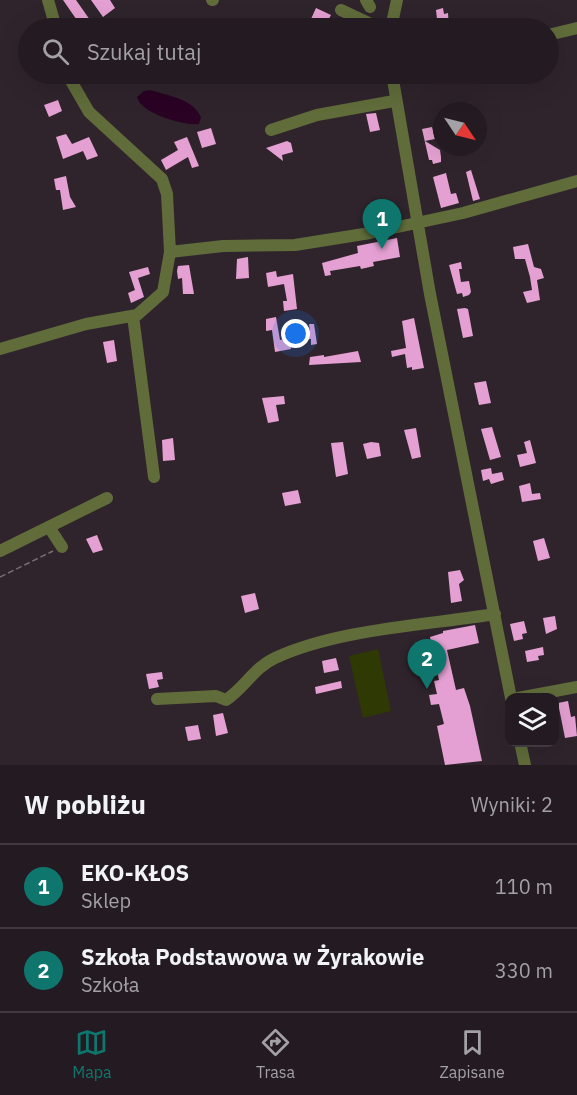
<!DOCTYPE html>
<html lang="pl">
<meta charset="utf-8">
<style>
body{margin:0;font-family:"IBM Plex Sans",sans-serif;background:#2f282e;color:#f1f3f6}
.controls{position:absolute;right:18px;bottom:18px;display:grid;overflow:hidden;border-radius:12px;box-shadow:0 6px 24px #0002}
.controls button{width:54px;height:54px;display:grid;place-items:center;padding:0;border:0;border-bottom:2px solid #40393f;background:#231b21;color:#f1f3f6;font:30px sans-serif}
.compass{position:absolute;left:433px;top:102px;width:54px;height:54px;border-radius:50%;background:#231b21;box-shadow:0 6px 24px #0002;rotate:125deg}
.you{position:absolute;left:296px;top:334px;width:21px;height:21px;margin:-15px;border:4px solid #fff;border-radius:50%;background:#1a73e8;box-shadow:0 0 0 9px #1a73e833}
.badge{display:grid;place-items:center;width:39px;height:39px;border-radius:50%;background:#0f766e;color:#fff;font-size:20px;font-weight:700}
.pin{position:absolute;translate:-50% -50px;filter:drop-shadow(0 2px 3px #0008)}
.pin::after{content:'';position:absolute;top:32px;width:21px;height:18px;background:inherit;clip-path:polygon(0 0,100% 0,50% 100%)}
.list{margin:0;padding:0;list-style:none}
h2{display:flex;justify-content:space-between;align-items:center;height:78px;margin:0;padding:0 24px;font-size:26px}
h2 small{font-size:20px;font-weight:400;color:#a3a1a5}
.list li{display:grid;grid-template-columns:39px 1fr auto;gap:18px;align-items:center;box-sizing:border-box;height:84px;padding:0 24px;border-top:2px solid #40393f}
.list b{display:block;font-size:22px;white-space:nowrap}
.list p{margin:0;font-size:20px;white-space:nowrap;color:#a3a1a5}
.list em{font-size:20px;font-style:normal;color:#a3a1a5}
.icon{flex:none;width:33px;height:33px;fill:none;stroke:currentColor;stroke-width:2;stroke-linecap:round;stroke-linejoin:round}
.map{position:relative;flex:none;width:577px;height:765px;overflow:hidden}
.search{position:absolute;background:#231b21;box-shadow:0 6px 24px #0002;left:18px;right:18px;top:18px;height:66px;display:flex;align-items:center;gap:15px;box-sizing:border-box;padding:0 21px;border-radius:33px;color:#a3a1a5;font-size:22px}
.sheet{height:246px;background:#231b21}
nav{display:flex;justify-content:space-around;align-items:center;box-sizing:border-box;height:84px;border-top:2px solid #40393f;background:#231b21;font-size:16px;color:#a3a1a5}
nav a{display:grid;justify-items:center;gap:3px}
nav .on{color:#0f766e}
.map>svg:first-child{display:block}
.green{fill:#2f3903}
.water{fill:#2a0223}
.building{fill:#e4a0d2}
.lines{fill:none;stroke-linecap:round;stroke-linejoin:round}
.path{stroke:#776e75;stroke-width:1.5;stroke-dasharray:6 3;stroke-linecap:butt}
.minor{stroke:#606c3a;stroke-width:12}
</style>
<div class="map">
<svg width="577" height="765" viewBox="0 0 577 765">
<rect width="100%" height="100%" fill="#2f242c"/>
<path class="green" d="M 378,649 L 391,711 L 363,718 L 349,656 Z"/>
<path class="water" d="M 150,90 C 168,96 192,98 201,117 L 199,124 C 184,126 140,113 137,97 L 144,91 Z"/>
<path class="building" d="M 63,0 L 76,0 L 90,20 L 81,26 Z
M 91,0 L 110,0 L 115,8 L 103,17 Z
M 316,8 L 331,15 L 325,26 L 311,19 Z
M 443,8 L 444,14 L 448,13 L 449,28 L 438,28 L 436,10 Z
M 58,100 L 62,111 L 49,117 L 44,105 Z
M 376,113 L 380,130 L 370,132 L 366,114 Z
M 432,127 L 435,139 L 425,141 L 440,150 L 441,157 L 441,162 L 433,164 L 432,160 L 429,160 L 422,129 Z
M 211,128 L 216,144 L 202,148 L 197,132 Z
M 66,134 L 72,144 L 89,137 L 98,156 L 87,160 L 83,151 L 63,159 L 56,137 Z
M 187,137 L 199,166 L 192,168 L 188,157 L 166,170 L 161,160 L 178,150 L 174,142 Z
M 287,141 L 291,143 L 293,152 L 282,155 L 283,161 L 266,148 Z
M 471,170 L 480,199 L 473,201 L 466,172 Z
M 446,173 L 451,194 L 456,193 L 459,203 L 441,208 L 433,177 Z
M 66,176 L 70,197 L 76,207 L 63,210 L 60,190 L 56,190 L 54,179 Z
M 397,238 L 400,257 L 373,262 L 374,266 L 361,269 L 360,266 L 330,271 L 331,275 L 325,276 L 322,263 L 358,253 L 357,246 Z
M 528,244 L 534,267 L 541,269 L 544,278 L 537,280 L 540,300 L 527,303 L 523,292 L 532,290 L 530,277 L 525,259 L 515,259 L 513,247 Z
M 248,257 L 249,278 L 236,279 L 237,259 Z
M 461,262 L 462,269 L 459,269 L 461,282 L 469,281 L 471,292 L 469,295 L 463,297 L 462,293 L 457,294 L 449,265 Z
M 189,265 L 194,294 L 183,294 L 182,278 L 178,279 L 177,271 L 178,266 Z
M 148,267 L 150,274 L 138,278 L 144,297 L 131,303 L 128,293 L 135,290 L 129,272 Z
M 276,271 L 277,277 L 293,274 L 297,309 L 284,311 L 283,301 L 287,301 L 284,284 L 268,287 L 266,273 Z
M 465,308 L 468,309 L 473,336 L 463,338 L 457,309 Z
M 276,317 L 280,340 L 289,338 L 291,349 L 275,352 L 272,330 L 266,331 L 266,319 Z
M 414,318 L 424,368 L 412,370 L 412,367 L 407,368 L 405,354 L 392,357 L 391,351 L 406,348 L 402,321 Z
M 309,324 L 314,324 L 317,344 L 311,345 L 311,339 L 296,340 L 295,333 L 310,331 Z
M 114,340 L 117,361 L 107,363 L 103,342 Z
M 358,351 L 361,362 L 309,365 L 310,357 L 324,355 L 324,357 Z
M 486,381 L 491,403 L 479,405 L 474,383 Z
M 284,396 L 285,404 L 276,405 L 279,421 L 268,423 L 262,398 Z
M 492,427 L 501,457 L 490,460 L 481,429 Z
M 416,428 L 421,457 L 412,459 L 404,430 Z
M 173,438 L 175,460 L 163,461 L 162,440 Z
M 530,440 L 536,463 L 520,467 L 517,455 L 527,453 L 524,442 Z
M 343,442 L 348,474 L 336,477 L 331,443 Z
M 371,442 L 379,443 L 381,456 L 367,459 L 363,444 Z
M 491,468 L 492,474 L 502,472 L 504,480 L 491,484 L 489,479 L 483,481 L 481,470 Z
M 530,483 L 532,494 L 540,493 L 541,499 L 522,502 L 519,486 Z
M 298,490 L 301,503 L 285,506 L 282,493 Z
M 97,535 L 103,550 L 93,553 L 86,539 Z
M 544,538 L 550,558 L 538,561 L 533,541 Z
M 460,570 L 464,580 L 459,584 L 462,601 L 451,603 L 448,572 Z
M 255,593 L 259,609 L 245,613 L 241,596 Z
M 555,616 L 557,629 L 546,634 L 543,618 Z
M 524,621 L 527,633 L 522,634 L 523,639 L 514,641 L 510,624 Z
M 475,625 L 479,643 L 447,650 L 456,690 L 464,688 L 470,706 L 482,761 L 445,765 L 437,726 L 444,724 L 439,704 L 431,705 L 429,695 L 437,694 L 434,681 L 439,680 L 430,637 L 443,633 L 443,631 Z
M 543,647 L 544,655 L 538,656 L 539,660 L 527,662 L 525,651 Z
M 336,658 L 339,670 L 324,673 L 322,661 Z
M 162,672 L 163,679 L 157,680 L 159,687 L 149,689 L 146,674 Z
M 341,681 L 342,688 L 316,694 L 315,687 Z
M 568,701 L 571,717 L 575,716 L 577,736 L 565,738 L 558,703 Z
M 223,713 L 228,733 L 216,736 L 213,715 Z
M 198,725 L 201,739 L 188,741 L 185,727 Z"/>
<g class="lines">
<path class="path" d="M 0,577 L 53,551"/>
<path class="minor" d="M 48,0 L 56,28
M 212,0 L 213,0
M 366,0 L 370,7
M 341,10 L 379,28
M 391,28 L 397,0
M 548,35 L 577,28
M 392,74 L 430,294 L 511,698
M 271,130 L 317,115 L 394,101
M 170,252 L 223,246 L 295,245 L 370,233 L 463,213 L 577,181
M 133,316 L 154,477
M 0,349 L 86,324 L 137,315 L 163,292 L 170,252 L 167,194 L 162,179 L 89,112 L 67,74
M 49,527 L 62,547
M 0,551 L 107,498
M 518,698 L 577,687
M 157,699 L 216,696 L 226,700 C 244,688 255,667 275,658 C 337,629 427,625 495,614
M 520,742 L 525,765"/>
</g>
</svg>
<div class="controls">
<button><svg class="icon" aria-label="layers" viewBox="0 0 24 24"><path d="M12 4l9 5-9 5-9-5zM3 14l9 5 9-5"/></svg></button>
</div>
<svg class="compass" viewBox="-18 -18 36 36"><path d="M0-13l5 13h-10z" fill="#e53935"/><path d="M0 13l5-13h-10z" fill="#a3a1a5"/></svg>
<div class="you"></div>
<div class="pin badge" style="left:382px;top:249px">1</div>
<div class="pin badge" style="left:427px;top:689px">2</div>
<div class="search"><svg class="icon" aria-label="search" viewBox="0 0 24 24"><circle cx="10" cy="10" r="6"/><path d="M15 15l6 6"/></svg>Szukaj tutaj</div>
</div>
<section class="sheet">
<h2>W pobliżu<small>Wyniki: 2</small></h2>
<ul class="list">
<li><span class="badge">1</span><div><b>EKO-KŁOS</b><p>Sklep</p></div><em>110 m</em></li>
<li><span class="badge">2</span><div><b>Szkoła Podstawowa w Żyrakowie</b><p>Szkoła</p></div><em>330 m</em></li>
</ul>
</section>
<nav>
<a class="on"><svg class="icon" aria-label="map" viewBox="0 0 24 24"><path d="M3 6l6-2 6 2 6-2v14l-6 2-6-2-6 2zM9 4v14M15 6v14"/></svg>Mapa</a>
<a><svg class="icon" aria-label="directions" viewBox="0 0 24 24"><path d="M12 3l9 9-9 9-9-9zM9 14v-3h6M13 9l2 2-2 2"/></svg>Trasa</a>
<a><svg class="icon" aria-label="saved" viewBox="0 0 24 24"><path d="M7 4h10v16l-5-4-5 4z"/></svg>Zapisane</a>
</nav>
